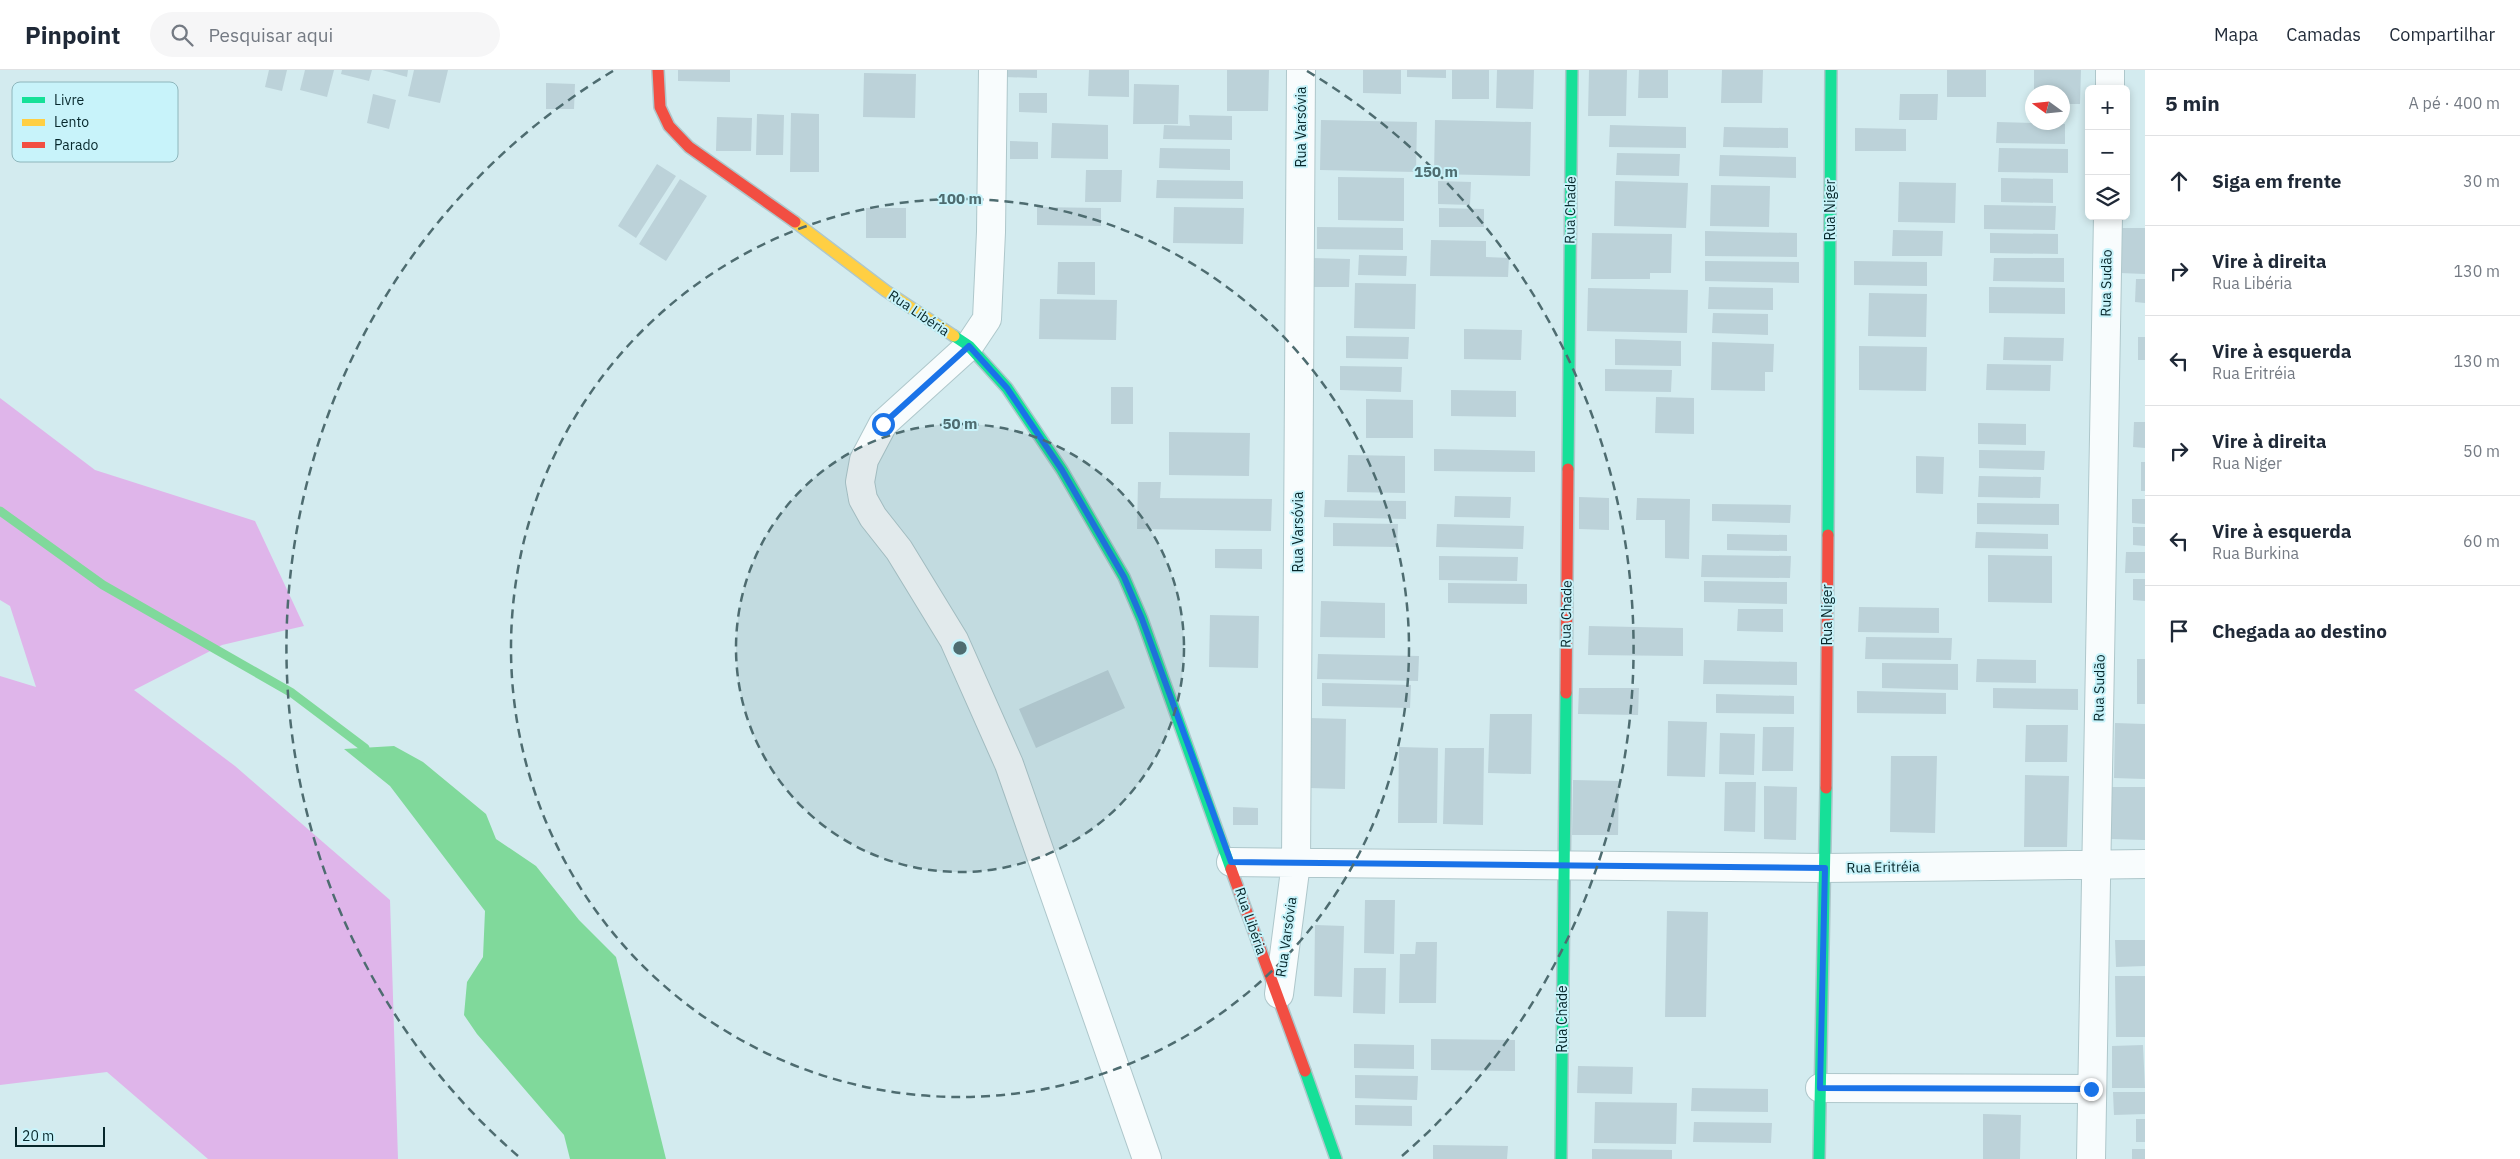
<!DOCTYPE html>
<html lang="pt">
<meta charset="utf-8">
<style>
body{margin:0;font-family:"IBM Plex Sans",sans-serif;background:#f6f6f7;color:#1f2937}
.controls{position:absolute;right:15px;top:15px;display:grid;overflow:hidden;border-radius:8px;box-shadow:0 2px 8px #0003}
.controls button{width:45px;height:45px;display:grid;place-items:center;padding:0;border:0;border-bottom:1px solid #e0e1e3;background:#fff;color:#1f2937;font:25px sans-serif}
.compass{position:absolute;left:2025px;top:15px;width:45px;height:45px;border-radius:50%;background:#fff;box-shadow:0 2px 8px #0003;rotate:285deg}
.scale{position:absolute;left:15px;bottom:12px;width:90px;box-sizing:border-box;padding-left:5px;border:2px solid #06272b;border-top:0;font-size:14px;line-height:18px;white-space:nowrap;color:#06272b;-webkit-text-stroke:4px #c8f3fa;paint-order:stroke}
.stop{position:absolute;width:15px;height:15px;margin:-11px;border:4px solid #1a73e8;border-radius:50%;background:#fff}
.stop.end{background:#1a73e8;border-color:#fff;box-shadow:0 1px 5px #0008}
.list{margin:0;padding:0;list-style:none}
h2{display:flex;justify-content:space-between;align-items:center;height:65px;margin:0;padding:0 20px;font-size:21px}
h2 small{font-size:16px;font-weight:400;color:#747a83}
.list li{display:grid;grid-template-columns:32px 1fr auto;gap:15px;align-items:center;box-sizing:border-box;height:90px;padding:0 20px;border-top:1px solid #e0e1e3}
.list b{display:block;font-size:19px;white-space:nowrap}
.list p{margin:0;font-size:16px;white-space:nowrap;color:#747a83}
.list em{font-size:16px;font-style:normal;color:#747a83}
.icon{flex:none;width:28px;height:28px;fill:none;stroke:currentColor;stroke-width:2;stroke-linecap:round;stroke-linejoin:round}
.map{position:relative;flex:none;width:2145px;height:1089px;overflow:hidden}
header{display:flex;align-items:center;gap:30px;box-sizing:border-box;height:70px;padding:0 25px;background:#fff;border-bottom:1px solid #e0e1e3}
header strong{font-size:24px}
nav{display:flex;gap:28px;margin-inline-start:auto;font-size:18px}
.search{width:350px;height:45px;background:#f6f6f7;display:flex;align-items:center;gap:12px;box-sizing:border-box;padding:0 18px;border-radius:28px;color:#747a83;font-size:19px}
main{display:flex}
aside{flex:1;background:#fff}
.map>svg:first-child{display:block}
.forest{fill:#dfb5ea}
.water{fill:#80d99b}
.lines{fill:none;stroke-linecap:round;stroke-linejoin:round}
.stream{stroke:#80d99b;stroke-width:9}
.building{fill:#bcd2d9}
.street-casing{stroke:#aec7cb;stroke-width:30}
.fast-casing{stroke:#aec7cb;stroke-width:14}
.slow-casing{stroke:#aec7cb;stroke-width:14}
.jam-casing{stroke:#aec7cb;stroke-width:14}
.street{stroke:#f8fcfd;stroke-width:28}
.fast{stroke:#16e098;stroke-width:11}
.slow{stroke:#ffcf43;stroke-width:11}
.jam{stroke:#f24e42;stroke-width:11}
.route{stroke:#1a73e8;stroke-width:6}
.ring{fill:none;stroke:#4e6c70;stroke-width:2.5;stroke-dasharray:9 6}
.labels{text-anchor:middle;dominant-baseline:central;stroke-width:4;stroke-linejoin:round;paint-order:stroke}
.street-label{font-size:14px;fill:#06272b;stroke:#c8f3fa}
.key{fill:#c8f3fa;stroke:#8eb6bc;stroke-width:1}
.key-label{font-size:14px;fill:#06272b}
.centre{fill:#4e6c70;stroke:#c8f3fa;stroke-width:2.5}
.ring-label{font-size:15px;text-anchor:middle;font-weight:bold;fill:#4e6c70;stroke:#c8f3fa;stroke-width:4;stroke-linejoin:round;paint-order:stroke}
</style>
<header>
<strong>Pinpoint</strong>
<div class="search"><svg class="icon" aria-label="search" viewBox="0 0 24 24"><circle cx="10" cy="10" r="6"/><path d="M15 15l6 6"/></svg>Pesquisar aqui</div>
<nav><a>Mapa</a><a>Camadas</a><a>Compartilhar</a></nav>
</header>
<main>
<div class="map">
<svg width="2145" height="1089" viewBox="0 0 2145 1089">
<rect width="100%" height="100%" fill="#d3ebef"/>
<path class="forest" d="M 0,328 L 95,400 L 255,451 L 304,556 L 222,575 L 134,620 L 235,696 L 390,830 L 398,1089 L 208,1089 L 107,1002 L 0,1015 L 0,606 L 36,617 L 10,536 L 0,530 Z"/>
<path class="water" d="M 394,676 L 423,692 L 486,744 L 496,769 L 536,796 L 579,850 L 616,887 L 666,1089 L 570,1089 L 564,1065 L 477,964 L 464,945 L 467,912 L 483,887 L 485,841 L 390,716 L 344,679 Z"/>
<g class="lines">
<path class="stream" d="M 0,441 L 103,515 L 292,623 L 365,678"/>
</g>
<path class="building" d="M 269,0 L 287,0 L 282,21 L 265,17 Z
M 305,0 L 334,0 L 327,27 L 300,20 Z
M 342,0 L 372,0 L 369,11 L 341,4 Z
M 382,0 L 408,0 L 407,7 Z
M 414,0 L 448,0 L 440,33 L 408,26 Z
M 678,0 L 730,0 L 730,12 L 678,11 Z
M 1005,0 L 1037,0 L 1037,8 L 1005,7 Z
M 1089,0 L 1129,0 L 1129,27 L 1088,26 Z
M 1227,0 L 1269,0 L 1268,41 L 1227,41 Z
M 1363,0 L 1401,0 L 1401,24 L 1363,23 Z
M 1407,0 L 1446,0 L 1446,8 L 1407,7 Z
M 1452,0 L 1489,0 L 1489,29 L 1452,29 Z
M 1497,0 L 1534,0 L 1533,39 L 1496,38 Z
M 1589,0 L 1627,0 L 1626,46 L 1588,46 Z
M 1639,0 L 1668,0 L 1668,28 L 1638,28 Z
M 1722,0 L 1763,0 L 1762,33 L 1721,33 Z
M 1947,0 L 1986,0 L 1986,27 L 1947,27 Z
M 2034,0 L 2081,0 L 2080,34 L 2062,34 L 2062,22 L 2034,22 Z
M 864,3 L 916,4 L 915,48 L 863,47 Z
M 546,13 L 575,14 L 574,39 L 546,39 Z
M 1134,14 L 1179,15 L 1178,54 L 1133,54 Z
M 1019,23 L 1047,23 L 1047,43 L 1019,42 Z
M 373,24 L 396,30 L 389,59 L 367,53 Z
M 1900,24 L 1938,24 L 1937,50 L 1899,50 Z
M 791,43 L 819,44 L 819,102 L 790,102 Z
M 757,44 L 784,45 L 783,85 L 756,85 Z
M 1189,45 L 1232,46 L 1232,70 L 1163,69 L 1164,55 L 1190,56 Z
M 717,47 L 752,48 L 751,81 L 716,81 Z
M 1321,50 L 1417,52 L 1416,102 L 1320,100 Z
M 1435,50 L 1531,52 L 1530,106 L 1434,104 Z
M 1997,52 L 2065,54 L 2065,74 L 1996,73 Z
M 1052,53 L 1108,55 L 1108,89 L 1051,88 Z
M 1610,55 L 1686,57 L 1686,78 L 1609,77 Z
M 1724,57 L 1788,58 L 1788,78 L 1723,77 Z
M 1855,58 L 1906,59 L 1906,81 L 1855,81 Z
M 1010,71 L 1038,72 L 1038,89 L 1010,89 Z
M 1160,78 L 1230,79 L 1230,100 L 1159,98 Z
M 1999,78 L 2068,79 L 2068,103 L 1998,102 Z
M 1617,83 L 1680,84 L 1679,106 L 1616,105 Z
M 1720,85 L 1796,87 L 1796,108 L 1719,106 Z
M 657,94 L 676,106 L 636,168 L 618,156 Z
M 1086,100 L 1122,100 L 1121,132 L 1085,132 Z
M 1338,107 L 1404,108 L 1404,151 L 1338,150 Z
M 2001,108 L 2053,109 L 2053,133 L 2001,132 Z
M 680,109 L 707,126 L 666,191 L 639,174 Z
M 1157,110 L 1243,111 L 1243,129 L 1156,128 Z
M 1438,111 L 1471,112 L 1470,135 L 1438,134 Z
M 1615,111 L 1688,113 L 1686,158 L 1614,156 Z
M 1899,112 L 1956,113 L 1955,153 L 1898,152 Z
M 1711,115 L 1770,116 L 1769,157 L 1710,156 Z
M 1984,135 L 2056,136 L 2055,160 L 1984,159 Z
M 1037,137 L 1101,138 L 1101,156 L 1037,155 Z
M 1174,137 L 1244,138 L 1243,174 L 1173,173 Z
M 866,138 L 906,138 L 906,168 L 866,168 Z
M 1439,138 L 1484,139 L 1484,157 L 1439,157 Z
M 1317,157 L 1403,158 L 1403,180 L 1317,179 Z
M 2121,158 L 2145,158 L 2145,204 L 2120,203 Z
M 1893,160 L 1943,161 L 1942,186 L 1892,186 Z
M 1705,161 L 1797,163 L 1797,187 L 1705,186 Z
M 1592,163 L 1672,164 L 1671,203 L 1650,203 L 1650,209 L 1591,209 Z
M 1990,163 L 2058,164 L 2058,184 L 1990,183 Z
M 1431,170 L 1486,171 L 1486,187 L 1509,188 L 1508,207 L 1430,206 Z
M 1359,185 L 1407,186 L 1406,206 L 1358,205 Z
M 1312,188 L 1350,189 L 1349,217 L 1311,217 Z
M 1994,188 L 2064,188 L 2064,212 L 1993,211 Z
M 1705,191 L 1799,192 L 1799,213 L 1705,211 Z
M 1854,191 L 1927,192 L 1927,216 L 1854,215 Z
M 1058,192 L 1095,192 L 1095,225 L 1057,224 Z
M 2136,209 L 2145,209 L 2145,233 L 2135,232 Z
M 1355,213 L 1416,214 L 1415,259 L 1354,258 Z
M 1709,217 L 1773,218 L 1773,240 L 1708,239 Z
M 1989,217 L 2065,218 L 2065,244 L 1989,243 Z
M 1588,218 L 1688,220 L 1687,263 L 1587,261 Z
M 1869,223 L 1927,224 L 1926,267 L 1868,266 Z
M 1040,229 L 1117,230 L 1116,270 L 1039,269 Z
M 1713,243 L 1768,244 L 1768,265 L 1712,263 Z
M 1464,259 L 1522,260 L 1521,290 L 1464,289 Z
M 1346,266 L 1409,267 L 1408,289 L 1346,288 Z
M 2004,267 L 2064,268 L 2063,291 L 2003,290 Z
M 2138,267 L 2145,267 L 2145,290 L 2138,290 Z
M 1615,269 L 1681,271 L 1681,296 L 1615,295 Z
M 1712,272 L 1774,274 L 1773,302 L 1765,302 L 1765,321 L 1711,320 Z
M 1859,276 L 1927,277 L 1926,321 L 1859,320 Z
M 1987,294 L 2051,295 L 2050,321 L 1986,320 Z
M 1340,296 L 1402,297 L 1401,322 L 1340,320 Z
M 1605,299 L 1672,300 L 1671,322 L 1605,321 Z
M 1111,317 L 1133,317 L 1133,354 L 1111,354 Z
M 1451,320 L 1516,321 L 1516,347 L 1451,346 Z
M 1656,327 L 1694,328 L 1694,364 L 1655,363 Z
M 1366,329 L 1413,330 L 1413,368 L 1366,368 Z
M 2134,352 L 2145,352 L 2145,378 L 2133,377 Z
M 1978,353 L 2026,354 L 2026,375 L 1978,374 Z
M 1169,362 L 1250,363 L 1249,406 L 1169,405 Z
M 1434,379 L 1535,381 L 1535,402 L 1434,401 Z
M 1979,380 L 2045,381 L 2044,400 L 1979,398 Z
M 1348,385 L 1405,386 L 1405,423 L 1347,422 Z
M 1916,386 L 1944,387 L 1943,424 L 1916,423 Z
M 2141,392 L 2145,392 L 2145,421 L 2141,421 Z
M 1979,406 L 2041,407 L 2040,428 L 1978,427 Z
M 1138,412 L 1161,412 L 1160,428 L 1272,429 L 1271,461 L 1137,459 Z
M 1455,426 L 1511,427 L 1510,448 L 1454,447 Z
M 1579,427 L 1609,428 L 1609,460 L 1579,459 Z
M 1637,428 L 1690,429 L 1689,489 L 1665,488 L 1665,450 L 1636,450 Z
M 2132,429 L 2145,429 L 2145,454 L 2132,453 Z
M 1325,430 L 1406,431 L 1406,449 L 1324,447 Z
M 1977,433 L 2059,434 L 2059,455 L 1977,454 Z
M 1712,434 L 1791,435 L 1790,453 L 1712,451 Z
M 1333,453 L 1398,454 L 1397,477 L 1333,476 Z
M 1437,454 L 1524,456 L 1523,479 L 1436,477 Z
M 2133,457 L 2145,457 L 2145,476 L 2133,475 Z
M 1976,462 L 2048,464 L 2048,479 L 1975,478 Z
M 1727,464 L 1787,465 L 1787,481 L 1727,480 Z
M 1215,479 L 1262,479 L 1262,499 L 1215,498 Z
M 2126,482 L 2145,482 L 2145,503 L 2125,503 Z
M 1702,485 L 1791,486 L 1790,508 L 1701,507 Z
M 1988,485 L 2052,486 L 2052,533 L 1988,532 Z
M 1439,486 L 1518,487 L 1517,511 L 1439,510 Z
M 2133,509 L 2145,509 L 2145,531 L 2133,530 Z
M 1704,511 L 1787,512 L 1787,534 L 1704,532 Z
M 1448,513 L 1527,514 L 1527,534 L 1448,533 Z
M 1321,531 L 1385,533 L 1385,568 L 1320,567 Z
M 1859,537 L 1939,538 L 1939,563 L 1858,562 Z
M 1738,539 L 1783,539 L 1783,562 L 1737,561 Z
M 1210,545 L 1259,546 L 1258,598 L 1209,597 Z
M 1589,556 L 1683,558 L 1683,586 L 1588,585 Z
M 1866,567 L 1952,568 L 1951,590 L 1865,589 Z
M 1318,584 L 1419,586 L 1418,611 L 1317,609 Z
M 1977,589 L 2036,590 L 2036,613 L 1976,612 Z
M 2137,589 L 2145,589 L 2145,634 L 2137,634 Z
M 1704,590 L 1797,592 L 1797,615 L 1703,614 Z
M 1882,593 L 1958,594 L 1958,620 L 1882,618 Z
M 1108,600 L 1125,638 L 1036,678 L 1019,639 Z
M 1322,613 L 1411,615 L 1410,638 L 1322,636 Z
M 1579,618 L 1639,618 L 1638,645 L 1578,644 Z
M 1993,618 L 2078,619 L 2078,640 L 1993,638 Z
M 1857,621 L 1946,623 L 1946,644 L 1857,643 Z
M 1716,624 L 1794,626 L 1794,644 L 1716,643 Z
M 1490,644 L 1532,644 L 1531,704 L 1488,703 Z
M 1310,648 L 1346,649 L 1345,719 L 1309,718 Z
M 1668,651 L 1707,652 L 1705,707 L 1667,706 Z
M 2115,653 L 2145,654 L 2145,709 L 2114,708 Z
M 2026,655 L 2068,655 L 2067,692 L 2025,692 Z
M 1763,657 L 1794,657 L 1793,701 L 1762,701 Z
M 1720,663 L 1755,664 L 1754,705 L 1719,704 Z
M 1399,677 L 1438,678 L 1437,753 L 1398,753 Z
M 1445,678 L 1484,678 L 1483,755 L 1443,754 Z
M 1891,686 L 1937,686 L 1935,763 L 1890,762 Z
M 2025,705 L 2069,706 L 2067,777 L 2024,777 Z
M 1573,710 L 1619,711 L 1618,765 L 1572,765 Z
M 1725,712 L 1756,712 L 1755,762 L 1724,761 Z
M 1764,716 L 1797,717 L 1796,770 L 1764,769 Z
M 2112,717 L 2145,717 L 2145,770 L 2111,769 Z
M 1233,737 L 1258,738 L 1258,755 L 1233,755 Z
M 1365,830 L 1395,830 L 1394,884 L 1364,883 Z
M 1667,841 L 1708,842 L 1706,947 L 1665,947 Z
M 1315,855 L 1344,856 L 1342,927 L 1314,926 Z
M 2115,870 L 2145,870 L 2145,896 L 2116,897 Z
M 1416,872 L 1437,872 L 1436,933 L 1399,933 L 1400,884 L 1415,884 Z
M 1354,898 L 1386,898 L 1385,944 L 1353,943 Z
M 2115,906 L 2145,906 L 2145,967 L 2116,967 Z
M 1431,969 L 1515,970 L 1515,1001 L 1431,1000 Z
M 1354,974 L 1414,975 L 1414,999 L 1354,998 Z
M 2143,975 L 2145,1018 L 2112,1018 L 2112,976 Z
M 1578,996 L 1633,997 L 1632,1024 L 1577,1023 Z
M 1355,1005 L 1418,1006 L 1417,1030 L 1355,1028 Z
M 1692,1018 L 1768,1019 L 1768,1042 L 1691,1041 Z
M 2113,1022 L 2145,1022 L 2145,1044 L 2114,1045 Z
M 1595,1032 L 1677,1033 L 1676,1074 L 1594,1073 Z
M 1355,1035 L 1412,1036 L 1412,1056 L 1355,1055 Z
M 1983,1044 L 2021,1045 L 2020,1089 L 1983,1089 Z
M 2136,1049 L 2145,1049 L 2145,1072 L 2136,1072 Z
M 1694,1052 L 1772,1053 L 1771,1073 L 1693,1072 Z
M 1433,1075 L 1508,1076 L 1507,1089 L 1433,1089 Z
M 1592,1079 L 1672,1080 L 1672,1089 L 1592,1089 Z
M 2132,1079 L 2145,1079 L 2145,1089 L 2132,1089 Z"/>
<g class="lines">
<g class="street-casing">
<path id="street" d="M 993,0 L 991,162 L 987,249 L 969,276 L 883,354 L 864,390 L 860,412 L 863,429 L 873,447 L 899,480 L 954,570 L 1009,694 L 1147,1089
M 2110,19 L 2110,0
M 1231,792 L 1825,798 L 2145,794
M 1279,924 L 1296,793 L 1301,0
M 1820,1018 L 2091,1019
M 2091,1089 L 2108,146"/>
</g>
<g class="fast-casing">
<path id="fast" d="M 954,266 L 969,276 L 1007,318 L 1062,400 L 1124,507 L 1142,549 L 1231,799
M 1568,399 L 1572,0
M 1828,465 L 1831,0
M 1305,1001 L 1336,1089
M 1561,1089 L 1566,623
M 1819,1089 L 1826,718"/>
</g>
<g class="slow-casing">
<path id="slow" d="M 795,152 L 886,221 L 954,266"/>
</g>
<g class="jam-casing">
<path id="jam" d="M 658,0 L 660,37 L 669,56 L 689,77 L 795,152
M 1566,623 L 1568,399
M 1826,718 L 1828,465
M 1231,799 L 1305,1001"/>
</g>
<use href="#street" class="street"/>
<use href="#fast" class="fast"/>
<use href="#slow" class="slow"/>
<use href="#jam" class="jam"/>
</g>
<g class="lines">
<path class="route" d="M 883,354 L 969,276 L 1007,318 L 1062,400 L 1124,507 L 1142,549 L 1231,792 L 1825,798 L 1820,1018 L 2091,1019"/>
</g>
<circle cx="960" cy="578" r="224" fill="#4e6c70" fill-opacity=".12"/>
<g class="ring">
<circle cx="960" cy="578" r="224"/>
<circle cx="960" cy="578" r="449"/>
<path d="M518 1086A673 673 0 0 1 613 1M1307 1A673 673 0 0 1 1402 1086"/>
</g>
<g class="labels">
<g class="street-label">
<text transform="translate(1301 57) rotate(-90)">Rua Varsóvia</text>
<text transform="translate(1570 140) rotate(-89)">Rua Chade</text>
<text transform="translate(1830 140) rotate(-90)">Rua Niger</text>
<text transform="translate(2106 213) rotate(-89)">Rua Sudão</text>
<text transform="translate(919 243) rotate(34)">Rua Libéria</text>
<text transform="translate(1298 462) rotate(-90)">Rua Varsóvia</text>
<text transform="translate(1566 544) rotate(-89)">Rua Chade</text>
<text transform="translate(1827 545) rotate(-90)">Rua Niger</text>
<text transform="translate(2099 618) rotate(-89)">Rua Sudão</text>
<text transform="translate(1883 797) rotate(-1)">Rua Eritréia</text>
<text transform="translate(1251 851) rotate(71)">Rua Libéria</text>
<text transform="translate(1286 867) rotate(-82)">Rua Varsóvia</text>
<text transform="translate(1562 949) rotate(-90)">Rua Chade</text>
</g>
</g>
<rect x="12" y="12" width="166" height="80" rx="8" class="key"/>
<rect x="22" y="27" width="23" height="6" fill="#16e098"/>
<rect x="22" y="49" width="23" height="7" fill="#ffcf43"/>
<rect x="22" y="72" width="23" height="6" fill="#f24e42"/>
<g class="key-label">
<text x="54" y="35">Livre</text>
<text x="54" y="57">Lento</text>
<text x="54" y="80">Parado</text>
</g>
<circle cx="960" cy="578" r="8" class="centre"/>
<g class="ring-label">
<text x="1436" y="107">150 m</text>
<text x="960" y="134">100 m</text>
<text x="960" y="359">50 m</text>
</g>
</svg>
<div class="controls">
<button>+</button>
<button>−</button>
<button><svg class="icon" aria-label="layers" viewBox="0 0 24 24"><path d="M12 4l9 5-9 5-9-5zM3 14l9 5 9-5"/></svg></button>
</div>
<svg class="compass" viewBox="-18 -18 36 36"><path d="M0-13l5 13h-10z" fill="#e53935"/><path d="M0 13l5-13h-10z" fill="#747a83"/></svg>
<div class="scale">20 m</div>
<div class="stop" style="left:883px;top:354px"></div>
<div class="stop end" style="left:2091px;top:1019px"></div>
</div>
<aside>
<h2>5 min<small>A pé · 400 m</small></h2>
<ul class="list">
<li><svg class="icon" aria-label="ahead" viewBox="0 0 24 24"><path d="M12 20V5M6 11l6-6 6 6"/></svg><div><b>Siga em frente</b></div><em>30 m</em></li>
<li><svg class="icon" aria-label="right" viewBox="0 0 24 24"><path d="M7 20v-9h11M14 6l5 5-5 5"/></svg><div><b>Vire à direita</b><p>Rua Libéria</p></div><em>130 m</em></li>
<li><svg class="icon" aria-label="left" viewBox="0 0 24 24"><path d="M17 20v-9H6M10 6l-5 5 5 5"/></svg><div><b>Vire à esquerda</b><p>Rua Eritréia</p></div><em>130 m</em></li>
<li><svg class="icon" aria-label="right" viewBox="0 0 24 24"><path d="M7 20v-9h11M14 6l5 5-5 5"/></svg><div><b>Vire à direita</b><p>Rua Niger</p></div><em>50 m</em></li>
<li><svg class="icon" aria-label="left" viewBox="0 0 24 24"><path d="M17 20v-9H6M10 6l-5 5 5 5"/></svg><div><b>Vire à esquerda</b><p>Rua Burkina</p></div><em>60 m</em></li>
<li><svg class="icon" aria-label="arrive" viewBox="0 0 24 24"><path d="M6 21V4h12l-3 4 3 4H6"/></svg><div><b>Chegada ao destino</b></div></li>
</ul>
</aside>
</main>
